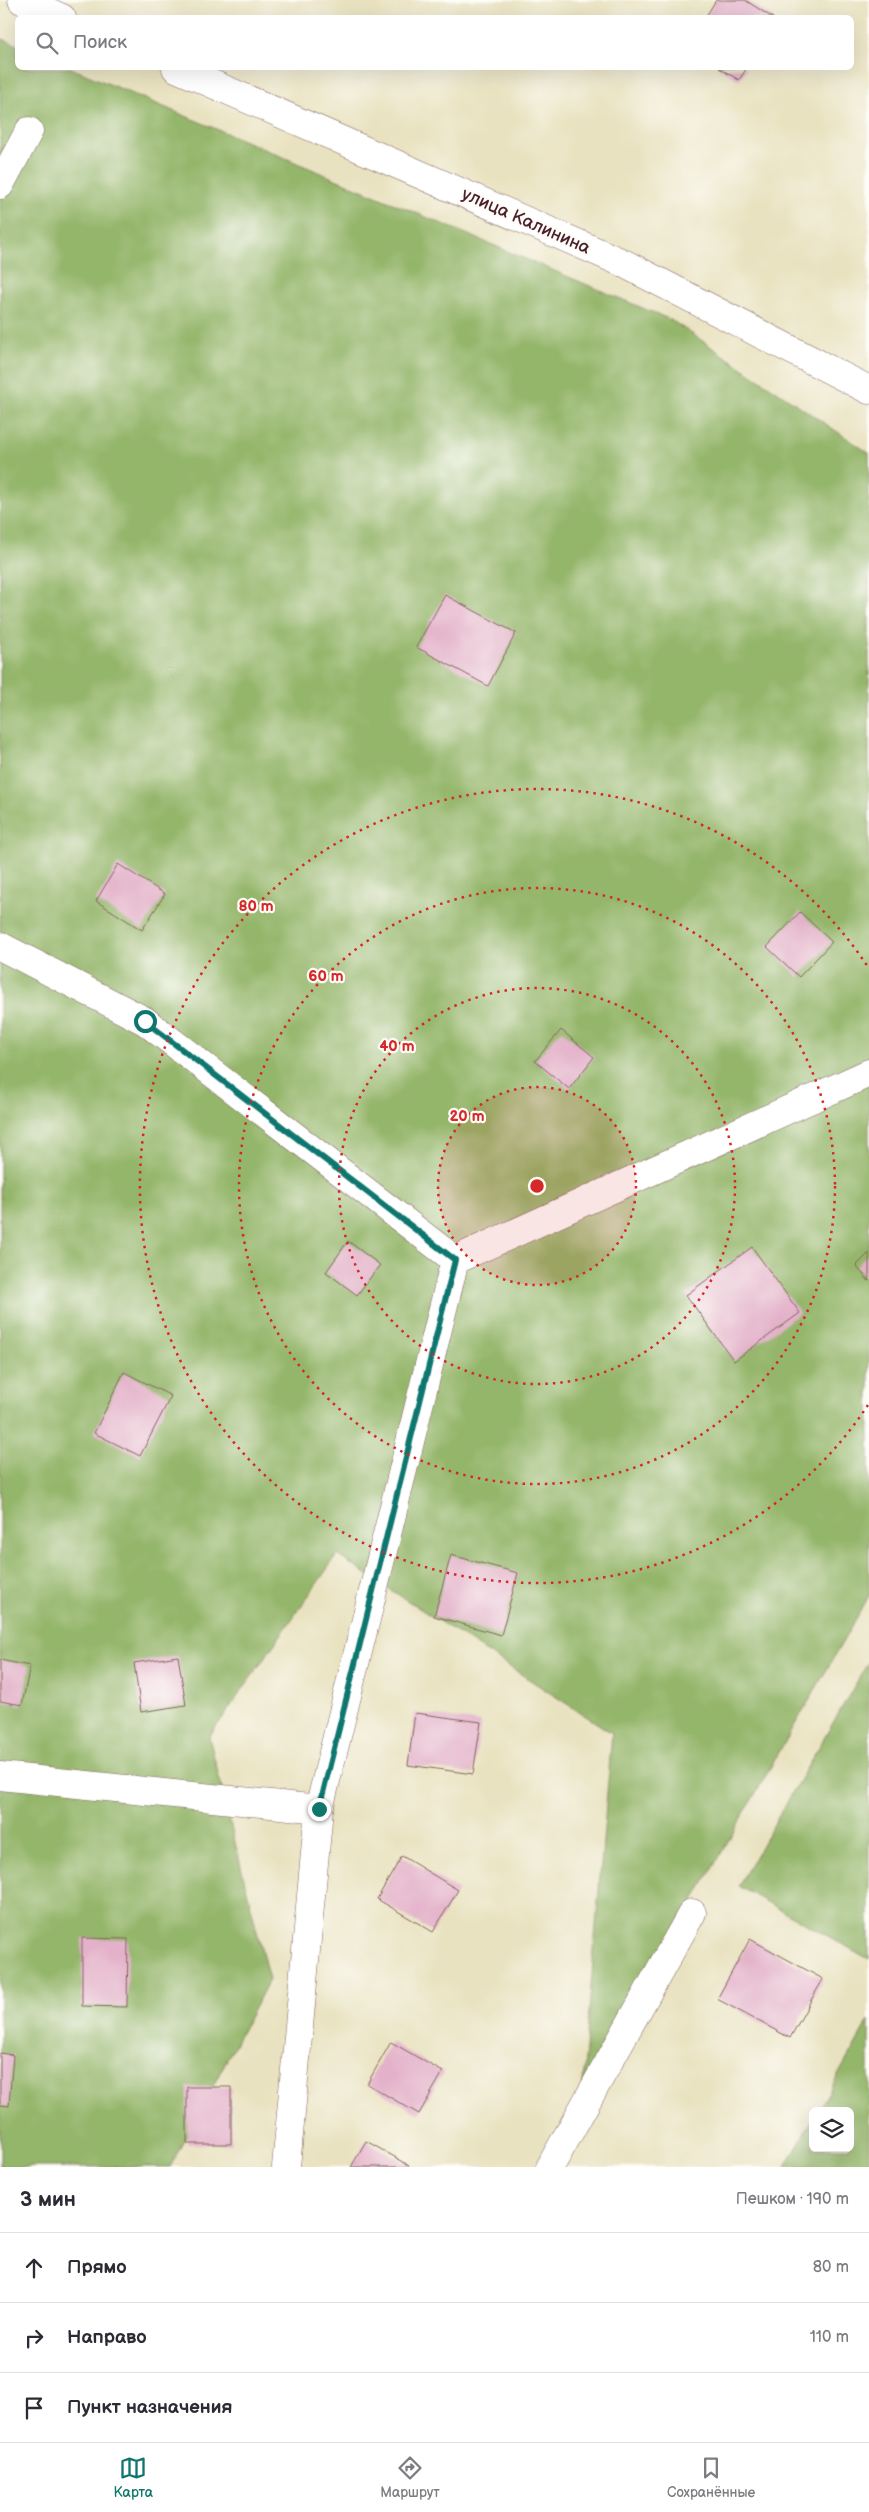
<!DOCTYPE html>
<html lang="ru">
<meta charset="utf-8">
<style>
body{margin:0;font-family:"Balsamiq Sans",sans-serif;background:#f2f2f3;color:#2b2b33}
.controls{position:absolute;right:15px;bottom:15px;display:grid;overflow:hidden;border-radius:8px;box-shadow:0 5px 20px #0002}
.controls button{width:45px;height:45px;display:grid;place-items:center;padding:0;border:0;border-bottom:1px solid #e1e1e2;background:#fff;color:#2b2b33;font:25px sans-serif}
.stop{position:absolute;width:15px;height:15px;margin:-11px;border:4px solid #0f766e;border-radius:50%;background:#fff}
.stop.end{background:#0f766e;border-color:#fff;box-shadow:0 1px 5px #0008}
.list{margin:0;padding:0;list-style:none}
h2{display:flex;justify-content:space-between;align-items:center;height:65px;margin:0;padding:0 20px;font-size:21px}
h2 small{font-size:16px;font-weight:400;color:#7c7c81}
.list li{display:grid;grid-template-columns:32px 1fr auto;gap:15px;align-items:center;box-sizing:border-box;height:70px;padding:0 20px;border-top:1px solid #e1e1e2}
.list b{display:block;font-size:19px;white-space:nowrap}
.list em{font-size:16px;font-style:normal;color:#7c7c81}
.icon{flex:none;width:28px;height:28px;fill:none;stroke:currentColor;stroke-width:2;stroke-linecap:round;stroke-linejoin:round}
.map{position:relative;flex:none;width:869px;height:2167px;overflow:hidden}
.search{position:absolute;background:#fff;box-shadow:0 5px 20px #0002;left:15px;right:15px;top:15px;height:55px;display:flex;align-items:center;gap:12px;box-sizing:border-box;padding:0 18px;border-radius:8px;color:#7c7c81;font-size:19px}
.sheet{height:275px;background:#fff}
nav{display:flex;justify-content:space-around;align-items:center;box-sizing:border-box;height:70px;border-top:1px solid #e1e1e2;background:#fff;font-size:14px;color:#7c7c81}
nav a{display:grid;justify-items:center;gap:2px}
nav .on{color:#0f766e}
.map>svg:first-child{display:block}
.forest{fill:#94b66a;stroke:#6f6a4a}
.building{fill:#e3b1c9}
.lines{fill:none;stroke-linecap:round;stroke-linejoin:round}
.minor-casing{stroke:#82635f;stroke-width:29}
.secondary-casing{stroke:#82635f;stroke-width:29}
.minor{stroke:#fff;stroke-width:28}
.secondary{stroke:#fff;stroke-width:28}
.route{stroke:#0f766e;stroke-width:6}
.ring{fill:none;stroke:#d62828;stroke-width:2.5;stroke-dasharray:2.5 5}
.labels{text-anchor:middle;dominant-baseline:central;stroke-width:4.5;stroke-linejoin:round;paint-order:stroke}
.street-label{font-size:18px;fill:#4a1f2b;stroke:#fdfcf7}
.centre{fill:#d62828;stroke:#fdfcf7;stroke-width:2.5}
.ring-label{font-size:15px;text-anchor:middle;font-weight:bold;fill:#d62828;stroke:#fdfcf7;stroke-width:4.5;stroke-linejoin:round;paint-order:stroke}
</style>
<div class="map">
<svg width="869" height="2167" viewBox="0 0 869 2167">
<rect width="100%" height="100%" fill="#fdfcf7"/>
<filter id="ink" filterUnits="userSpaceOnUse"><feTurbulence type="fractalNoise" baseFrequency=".02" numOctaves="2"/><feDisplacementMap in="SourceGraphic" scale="10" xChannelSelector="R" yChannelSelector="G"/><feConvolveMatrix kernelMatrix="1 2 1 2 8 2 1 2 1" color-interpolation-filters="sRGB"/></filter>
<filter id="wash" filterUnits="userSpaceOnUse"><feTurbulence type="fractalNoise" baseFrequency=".0096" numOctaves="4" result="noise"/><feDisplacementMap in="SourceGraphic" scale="20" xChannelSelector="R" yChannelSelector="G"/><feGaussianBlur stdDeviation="1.12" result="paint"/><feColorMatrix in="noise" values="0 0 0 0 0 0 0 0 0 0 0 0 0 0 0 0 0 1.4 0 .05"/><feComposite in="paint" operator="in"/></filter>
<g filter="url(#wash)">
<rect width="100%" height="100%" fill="#e9e2c0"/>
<path class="forest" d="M 0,38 L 17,45 L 18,68 L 71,68 L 671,320 L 869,453 L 869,1596 L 582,2095 L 612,1733 L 337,1555 L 209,1737 L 269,1980 L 170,2167 L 0,2167 Z
M 869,1661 L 869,1959 L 738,1886 Z
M 869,2020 L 869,2167 L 786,2167 L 813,2119 L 813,2148 L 850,2148 L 850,2111 L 818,2111 Z"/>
<g id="blocks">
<path class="building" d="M 716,0 L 745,0 L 773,18 L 705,18 Z
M 719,68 L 747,68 L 739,80 Z
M 445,595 L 516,633 L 488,686 L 416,647 Z
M 118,864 L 165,894 L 142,930 L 96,901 Z
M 800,912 L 832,942 L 799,977 L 767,947 Z
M 561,1030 L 594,1057 L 569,1089 L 535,1061 Z
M 348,1241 L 380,1265 L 357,1295 L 326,1272 Z
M 752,1247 L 800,1313 L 734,1361 L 686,1295 Z
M 869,1253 L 869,1281 L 856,1266 Z
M 124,1372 L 171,1396 L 140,1456 L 94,1433 Z
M 451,1555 L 518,1573 L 501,1635 L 434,1616 Z
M 178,1656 L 186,1705 L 141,1712 L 134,1663 Z
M 0,1660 L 30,1666 L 22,1705 L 0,1701 Z
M 415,1713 L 481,1722 L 473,1774 L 408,1765 Z
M 402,1856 L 458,1890 L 433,1932 L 377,1899 Z
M 82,1938 L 128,1939 L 127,2007 L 82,2006 Z
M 750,1939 L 823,1979 L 790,2038 L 717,1999 Z
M 391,2042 L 443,2072 L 419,2114 L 367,2084 Z
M 0,2053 L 13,2055 L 9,2106 L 0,2105 Z
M 187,2087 L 231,2087 L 231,2144 L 187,2144 Z
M 366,2141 L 409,2165 L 407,2167 L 351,2167 Z"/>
</g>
</g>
<g filter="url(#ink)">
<use href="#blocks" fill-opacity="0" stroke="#82635f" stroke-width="1"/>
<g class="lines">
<g class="minor-casing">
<path id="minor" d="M 0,185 L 29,131
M 0,946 L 145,1021 L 455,1260
M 455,1260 L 869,1073
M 0,1776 L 319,1809
M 286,2167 L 319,1809 L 455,1260
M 550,2167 L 692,1913"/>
</g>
<g class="secondary-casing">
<path id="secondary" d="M 22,0 L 62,18
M 176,68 L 623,263 L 869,390"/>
</g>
<use href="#minor" class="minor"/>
<use href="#secondary" class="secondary"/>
</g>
</g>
<g class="lines" filter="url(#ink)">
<path class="route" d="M 145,1021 L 455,1260 L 319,1809"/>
</g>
<circle cx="537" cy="1186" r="99" fill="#d62828" fill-opacity=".12"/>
<g class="ring">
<circle cx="537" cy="1186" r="99"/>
<circle cx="537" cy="1186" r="198"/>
<circle cx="537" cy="1186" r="298"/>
<path d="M868 1405A397 397 0 1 1 868 967"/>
</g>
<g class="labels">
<g class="street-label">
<text transform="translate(526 221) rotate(24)">улица Калинина</text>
</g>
</g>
<circle cx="537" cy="1186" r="8" class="centre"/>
<g class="ring-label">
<text x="256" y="911">80 m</text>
<text x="326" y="981">60 m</text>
<text x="397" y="1051">40 m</text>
<text x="467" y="1121">20 m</text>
</g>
</svg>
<div class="controls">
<button><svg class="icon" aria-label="layers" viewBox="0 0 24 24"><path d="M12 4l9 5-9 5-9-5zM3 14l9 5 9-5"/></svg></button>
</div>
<div class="stop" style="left:145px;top:1021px"></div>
<div class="stop end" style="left:319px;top:1809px"></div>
<div class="search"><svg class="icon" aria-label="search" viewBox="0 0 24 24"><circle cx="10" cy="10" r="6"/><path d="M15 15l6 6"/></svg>Поиск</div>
</div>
<section class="sheet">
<h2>3 мин<small>Пешком · 190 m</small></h2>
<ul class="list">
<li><svg class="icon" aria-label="ahead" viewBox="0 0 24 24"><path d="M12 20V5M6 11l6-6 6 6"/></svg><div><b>Прямо</b></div><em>80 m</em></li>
<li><svg class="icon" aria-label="right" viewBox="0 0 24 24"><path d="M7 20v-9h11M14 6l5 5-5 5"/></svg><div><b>Направо</b></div><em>110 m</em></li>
<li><svg class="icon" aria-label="arrive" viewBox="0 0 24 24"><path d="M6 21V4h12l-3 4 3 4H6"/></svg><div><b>Пункт назначения</b></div></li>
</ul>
</section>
<nav>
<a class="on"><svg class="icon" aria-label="map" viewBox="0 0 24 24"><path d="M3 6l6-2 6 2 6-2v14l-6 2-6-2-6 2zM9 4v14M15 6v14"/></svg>Карта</a>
<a><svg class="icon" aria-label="directions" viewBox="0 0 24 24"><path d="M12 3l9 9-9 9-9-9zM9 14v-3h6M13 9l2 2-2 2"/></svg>Маршрут</a>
<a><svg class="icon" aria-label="saved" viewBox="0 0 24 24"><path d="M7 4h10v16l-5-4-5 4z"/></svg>Сохранённые</a>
</nav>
